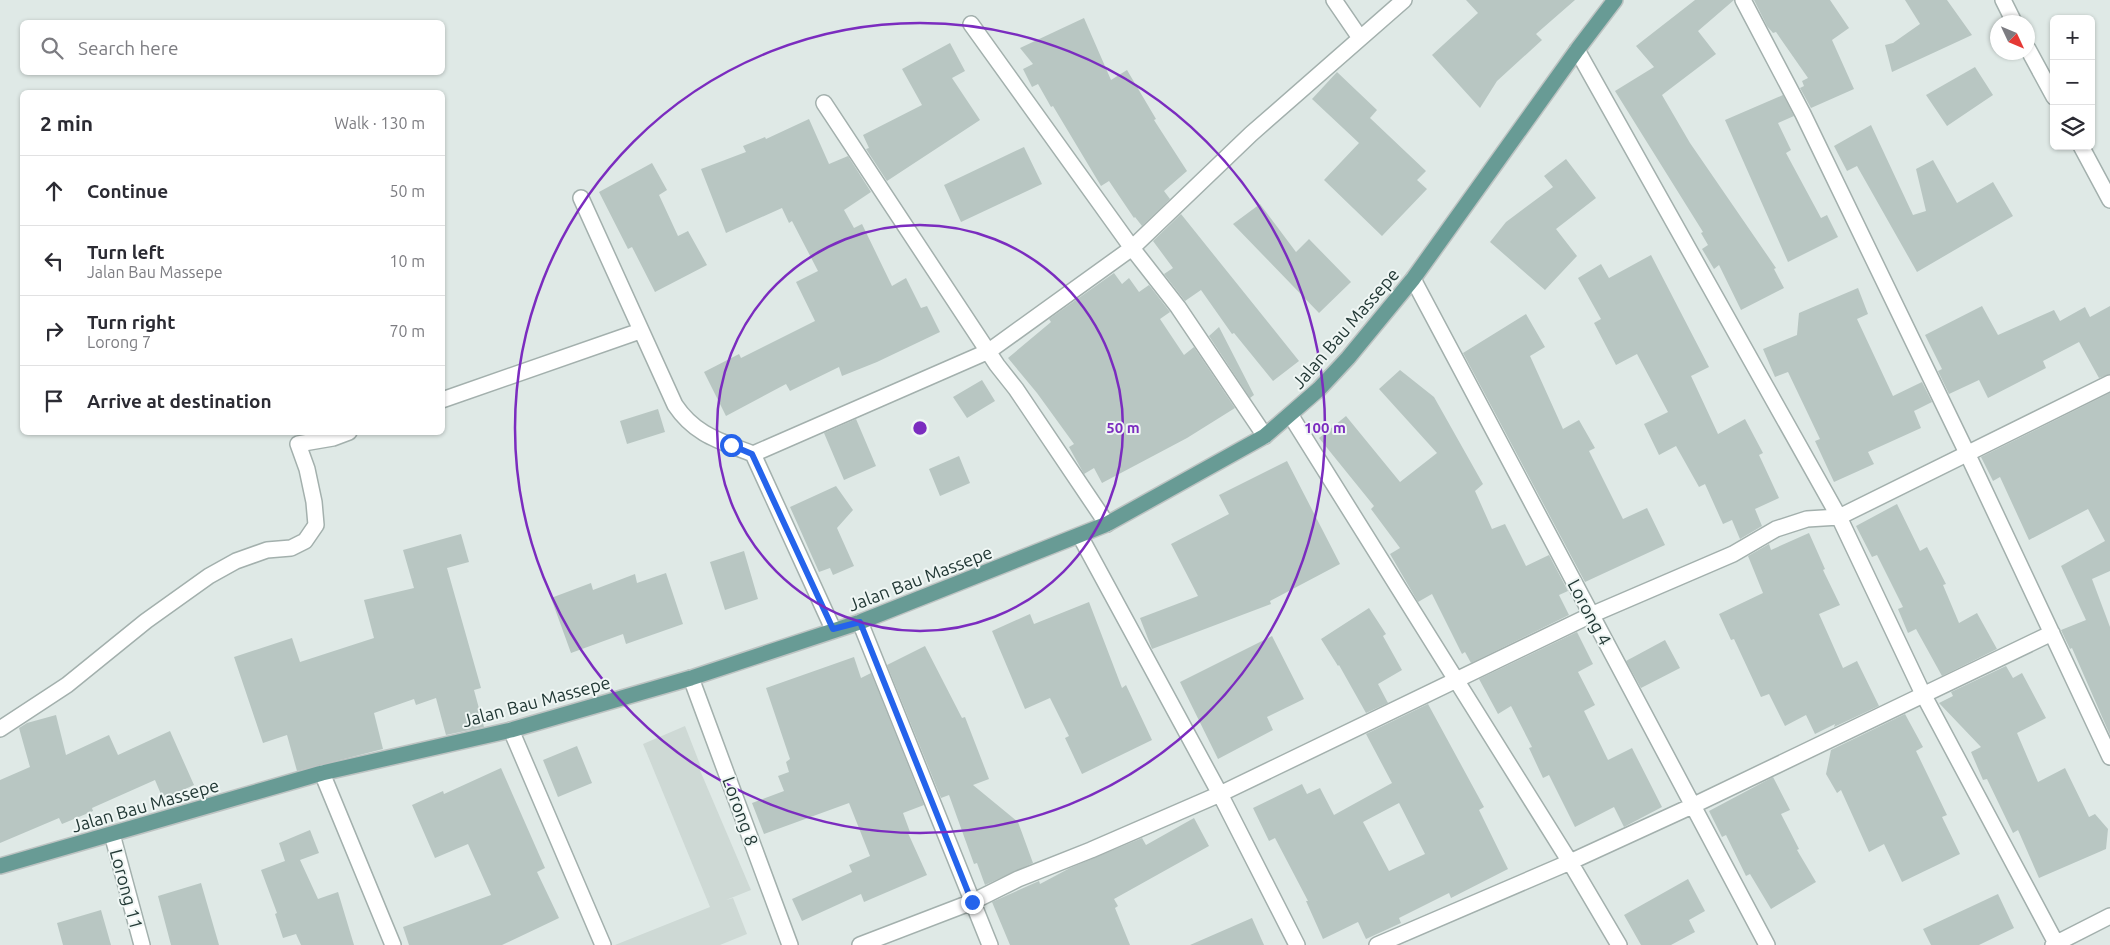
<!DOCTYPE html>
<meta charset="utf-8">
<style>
body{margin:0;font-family:Ubuntu,sans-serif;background:#f7f7f7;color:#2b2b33}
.controls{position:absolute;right:15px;top:15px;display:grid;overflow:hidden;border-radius:8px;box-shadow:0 1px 4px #0004}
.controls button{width:45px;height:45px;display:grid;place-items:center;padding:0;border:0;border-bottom:1px solid #e1e1e2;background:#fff;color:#2b2b33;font:25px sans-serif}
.compass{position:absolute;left:1990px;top:15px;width:45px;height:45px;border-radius:50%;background:#fff;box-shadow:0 1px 4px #0004;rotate:134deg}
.stop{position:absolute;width:15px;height:15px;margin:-11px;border:4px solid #2563eb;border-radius:50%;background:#fff}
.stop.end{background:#2563eb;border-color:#fff;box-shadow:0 1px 5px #0008}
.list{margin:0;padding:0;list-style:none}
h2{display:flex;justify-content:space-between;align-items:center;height:65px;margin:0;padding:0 20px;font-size:21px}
h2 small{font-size:16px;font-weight:400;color:#7c7c81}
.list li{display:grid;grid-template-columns:32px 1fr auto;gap:15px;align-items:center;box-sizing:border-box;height:70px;padding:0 20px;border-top:1px solid #e1e1e2}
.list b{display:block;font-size:19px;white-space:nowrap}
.list p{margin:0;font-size:16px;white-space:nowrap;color:#7c7c81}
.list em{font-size:16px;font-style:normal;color:#7c7c81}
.icon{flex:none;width:28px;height:28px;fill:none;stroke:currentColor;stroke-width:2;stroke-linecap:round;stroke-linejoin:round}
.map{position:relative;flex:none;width:2110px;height:945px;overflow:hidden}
.search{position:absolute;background:#fff;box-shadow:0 1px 4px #0004;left:20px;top:20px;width:425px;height:55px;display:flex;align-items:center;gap:12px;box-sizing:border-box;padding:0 18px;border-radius:8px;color:#7c7c81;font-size:19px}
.panel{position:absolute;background:#fff;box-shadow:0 1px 4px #0004;left:20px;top:90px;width:425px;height:345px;border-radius:8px}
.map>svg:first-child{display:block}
.built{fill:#ced9d5}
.building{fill:#b8c6c2;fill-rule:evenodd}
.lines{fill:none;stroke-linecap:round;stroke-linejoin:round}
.minor-casing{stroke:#a3b0ad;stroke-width:18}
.major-casing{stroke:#bdc3c2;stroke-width:18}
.minor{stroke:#fff;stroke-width:15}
.major{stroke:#689b95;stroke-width:15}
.route{stroke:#2563eb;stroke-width:6}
.ring{fill:none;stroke:#7b2cbf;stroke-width:2.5}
.labels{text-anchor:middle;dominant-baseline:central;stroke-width:4;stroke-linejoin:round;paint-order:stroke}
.street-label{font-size:18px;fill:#223835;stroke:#eff6f4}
.centre{fill:#7b2cbf;stroke:#eff6f4;stroke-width:2.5}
.ring-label{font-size:15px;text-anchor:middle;font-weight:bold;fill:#7b2cbf;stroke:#eff6f4;stroke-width:4;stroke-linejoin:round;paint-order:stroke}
</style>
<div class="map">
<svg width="2110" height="945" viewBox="0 0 2110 945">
<rect width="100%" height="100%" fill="#dfe9e6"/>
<path class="built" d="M 685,726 L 701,767 L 699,768 L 751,890 L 726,900 L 733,898 L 747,934 L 720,945 L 615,945 L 710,907 L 643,744 Z"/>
<path class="building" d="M 1466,0 L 1575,0 L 1536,34 L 1542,40 L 1497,81 L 1480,108 L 1432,55 L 1478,13 Z
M 1695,0 L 1734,0 L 1698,31 L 1716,54 L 1662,95 L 1690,143 L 1776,268 L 1774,269 L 1784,288 L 1741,310 L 1719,265 L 1714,269 L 1702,249 L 1708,245 L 1701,233 L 1703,232 L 1615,91 L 1654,67 L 1636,46 Z
M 1754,0 L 1830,0 L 1849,28 L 1832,40 L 1854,89 L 1811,108 L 1800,88 L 1804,86 L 1802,81 L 1808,78 L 1776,32 L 1773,33 L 1767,26 Z
M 1905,0 L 1947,0 L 1972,35 L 1892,72 L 1885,45 L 1893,43 L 1920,24 Z
M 1084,18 L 1111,80 L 1127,70 L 1156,119 L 1154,120 L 1187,171 L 1164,191 L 1170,199 L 1142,226 L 1135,217 L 1134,218 L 1109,181 L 1101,186 L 1053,106 L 1051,107 L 1038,84 L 1032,87 L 1023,69 L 1033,64 L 1020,48 Z
M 950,43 L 965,71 L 952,78 L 980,120 L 887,181 L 866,149 L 869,148 L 863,135 L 922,105 L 902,69 Z
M 1975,67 L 1993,95 L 1947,126 L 1926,95 Z
M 1337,72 L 1377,110 L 1370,118 L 1426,171 L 1417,180 L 1427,189 L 1382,236 L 1324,180 L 1359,143 L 1312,99 Z
M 1783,95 L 1794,116 L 1778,123 L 1791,150 L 1786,153 L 1821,218 L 1827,215 L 1838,237 L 1788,262 L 1725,120 Z
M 809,119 L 829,164 L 848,156 L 871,192 L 844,210 L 854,228 L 862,224 L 892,286 L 906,278 L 921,308 L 927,306 L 940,332 L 877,362 L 842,376 L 839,367 L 790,391 L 786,384 L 726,416 L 704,372 L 739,354 L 741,358 L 815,321 L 796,282 L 818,271 L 792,221 L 789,223 L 782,208 L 726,233 L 701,169 L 746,152 L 743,146 L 765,137 L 766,139 Z
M 1871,125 L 1913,215 L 1926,211 L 1916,169 L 1933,160 L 1957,203 L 1993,182 L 2013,216 L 1917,272 L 1857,166 L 1847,171 L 1834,146 Z
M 1024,147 L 1042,184 L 961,222 L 944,185 Z
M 1566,159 L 1596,198 L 1556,229 L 1577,256 L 1545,290 L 1490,242 L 1506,222 L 1553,187 L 1544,176 Z
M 652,163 L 667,190 L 659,195 L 678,236 L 688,231 L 707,265 L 655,292 L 632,247 L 628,249 L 599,192 Z
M 1260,204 L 1296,252 L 1309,239 L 1351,282 L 1319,313 L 1233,224 Z
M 1181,214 L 1299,361 L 1273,381 L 1234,333 L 1232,334 L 1201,290 L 1185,301 L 1164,274 L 1173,268 L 1153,241 Z
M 1651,255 L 1709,367 L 1691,376 L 1718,434 L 1745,419 L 1763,453 L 1759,455 L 1779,498 L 1755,509 L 1762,526 L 1740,539 L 1732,520 L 1723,524 L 1705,484 L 1699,487 L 1676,446 L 1659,455 L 1644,424 L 1668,412 L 1637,354 L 1616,365 L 1594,323 L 1601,319 L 1578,278 L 1601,264 L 1609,278 Z
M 1114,273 L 1122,284 L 1129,278 L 1139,292 L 1149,285 L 1170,312 L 1160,319 L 1184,355 L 1194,347 L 1235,408 L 1187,438 L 1102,483 L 1094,468 L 1084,474 L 1069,447 L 1074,444 L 1037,393 L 1008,358 L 1051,322 L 1049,319 Z
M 1858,288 L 1868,314 L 1857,319 L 1893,396 L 1922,382 L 1932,402 L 1914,411 L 1921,428 L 1868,452 L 1874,464 L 1834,482 L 1815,441 L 1820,439 L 1788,372 L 1775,377 L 1763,349 L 1797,335 L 1799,313 Z
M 1982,306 L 1998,335 L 2054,310 L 2060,321 L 2085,307 L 2090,317 L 2110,306 L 2110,374 L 2099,378 L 2079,342 L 2043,361 L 2046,368 L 1988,398 L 1979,380 L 1949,394 L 1938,371 L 1942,369 L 1925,335 Z
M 1526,314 L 1545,347 L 1530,356 L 1563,429 L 1579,420 L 1595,448 L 1589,451 L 1623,519 L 1647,508 L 1665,545 L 1585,582 L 1463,353 Z
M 1219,327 L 1254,395 L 1250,398 L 1209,336 Z
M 1400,370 L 1434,397 L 1483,484 L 1475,491 L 1492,529 L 1505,524 L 1526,566 L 1549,555 L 1568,591 L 1559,595 L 1569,615 L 1471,663 L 1465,652 L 1462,654 L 1432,594 L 1418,602 L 1390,554 L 1400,548 L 1371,509 L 1374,506 L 1319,438 L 1346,416 L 1400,482 L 1437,453 L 1379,389 Z
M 982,380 L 995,401 L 967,418 L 953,397 Z
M 2110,393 L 2110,571 L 2092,579 L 2110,627 L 2110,735 L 2072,648 L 2070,649 L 2061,630 L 2086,620 L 2061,566 L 2105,541 L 2088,509 L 2029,540 L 2000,477 L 1993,481 L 1981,457 Z
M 658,409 L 665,432 L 627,444 L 620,421 Z
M 856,419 L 876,466 L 844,480 L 824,433 Z
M 959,456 L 970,483 L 940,496 L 929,469 Z
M 1287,461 L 1340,564 L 1270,601 L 1271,604 L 1152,649 L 1140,618 L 1198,596 L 1171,544 L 1229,514 L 1219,495 Z
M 836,486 L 853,510 L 837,528 L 854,566 L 833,575 L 830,568 L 819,572 L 790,507 Z
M 1897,504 L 1920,551 L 1927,547 L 1946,584 L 1943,585 L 1959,623 L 1977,613 L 1997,649 L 1942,676 L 1916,629 L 1908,633 L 1898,609 L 1903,607 L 1877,555 L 1872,557 L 1856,526 Z
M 1809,533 L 1825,569 L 1823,570 L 1840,605 L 1819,614 L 1843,668 L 1857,661 L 1879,706 L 1834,727 L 1835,724 L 1815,734 L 1806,715 L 1785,726 L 1769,694 L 1761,697 L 1734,639 L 1731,640 L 1719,614 L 1763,593 L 1748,556 L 1769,544 L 1771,550 Z
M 461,534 L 469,562 L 447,568 L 481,688 L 474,690 L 484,727 L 446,735 L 436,698 L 416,705 L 414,699 L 374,713 L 383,749 L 297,771 L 287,735 L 263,743 L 234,657 L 292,638 L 300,662 L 374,638 L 364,600 L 414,588 L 403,550 Z
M 744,551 L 758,599 L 725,610 L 710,562 Z
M 666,573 L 683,624 L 626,644 L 623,634 L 571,653 L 551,598 L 591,583 L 593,590 L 635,574 L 637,583 Z
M 1089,602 L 1122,688 L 1126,685 L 1152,740 L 1082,774 L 1065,738 L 1069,736 L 1050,698 L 1025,709 L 992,631 L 1030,614 L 1034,624 Z
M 1369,608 L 1386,634 L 1383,636 L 1402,670 L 1378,684 L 1388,703 L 1366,713 L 1339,665 L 1338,666 L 1321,639 Z
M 1577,632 L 1593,664 L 1578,672 L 1595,705 L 1584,711 L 1608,760 L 1632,748 L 1662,807 L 1624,827 L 1614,807 L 1575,827 L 1549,775 L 1543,778 L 1529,748 L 1532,747 L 1511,706 L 1498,714 L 1479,679 Z
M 1272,636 L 1304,699 L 1267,717 L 1273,730 L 1218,759 L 1180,682 Z
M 1665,640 L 1680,668 L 1641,688 L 1626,661 Z
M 925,646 L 962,718 L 965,717 L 989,779 L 973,785 L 1018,822 L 1033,863 L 985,885 L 977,863 L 974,864 L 949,795 L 941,798 L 887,665 Z
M 854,657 L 861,678 L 871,673 L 924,805 L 903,813 L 910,832 L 908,833 L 927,875 L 864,902 L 861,894 L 802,921 L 792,899 L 852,872 L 849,865 L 870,856 L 849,803 L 764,834 L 752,803 L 784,791 L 778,776 L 789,772 L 786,762 L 790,759 L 766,688 Z
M 2006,666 L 2013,678 L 2022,673 L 2046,718 L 2017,733 L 2038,782 L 2065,768 L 2089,817 L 2095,814 L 2108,829 L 2106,849 L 2039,878 L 2018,830 L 2013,833 L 1987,779 L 1983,780 L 1971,752 L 1981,747 L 1939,703 L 1953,696 L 1951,692 Z
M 1428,704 L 1484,807 L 1479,810 L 1508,869 L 1451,898 L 1449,893 L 1399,918 L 1401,923 L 1366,939 L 1358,922 L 1323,939 L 1306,901 L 1308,901 L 1275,838 L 1269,841 L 1253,808 L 1302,784 L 1307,794 L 1320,788 L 1334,815 L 1392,783 L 1366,734 ZM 1399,803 L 1425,854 L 1389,871 L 1363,822 Z
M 1905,714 L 1923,747 L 1916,751 L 1947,815 L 1942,817 L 1960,854 L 1902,882 L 1884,844 L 1869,852 L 1841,790 L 1837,793 L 1826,774 L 1831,750 Z
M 56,715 L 66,755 L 109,735 L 118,755 L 170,731 L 194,785 L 163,799 L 155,780 L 92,808 L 93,811 L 62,824 L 59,818 L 0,843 L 0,780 L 30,767 L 19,728 L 27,723 Z
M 577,746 L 592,783 L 558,797 L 543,760 Z
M 501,768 L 545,868 L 537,872 L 559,918 L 502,945 L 409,945 L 403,927 L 491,895 L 468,844 L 435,858 L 412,805 L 443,791 L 444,794 Z
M 1773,777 L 1790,810 L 1781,814 L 1799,849 L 1797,850 L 1816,882 L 1771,909 L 1750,874 L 1746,876 L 1726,835 L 1722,837 L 1709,811 Z
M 1194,818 L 1209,846 L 1114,899 L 1118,906 L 1115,908 L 1130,945 L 1010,945 L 992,902 L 1039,881 L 1040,884 L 1070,868 L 1142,838 L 1146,845 Z
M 310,830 L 319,853 L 300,860 L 318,899 L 338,892 L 354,945 L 301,945 L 296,934 L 283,938 L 275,914 L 277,913 L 261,870 L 285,861 L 279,843 Z
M 1688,879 L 1705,911 L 1689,920 L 1695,932 L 1671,945 L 1641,945 L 1624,915 Z
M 201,883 L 219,945 L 171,945 L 158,896 Z
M 1998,894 L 2014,928 L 1979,945 L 1931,945 L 1923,929 Z
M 101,910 L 111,945 L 63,945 L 57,923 Z
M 1252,918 L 1264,945 L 1190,945 Z"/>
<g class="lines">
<g class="minor-casing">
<path id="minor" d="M 1334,0 L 1360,38
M 1743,0 L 1803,114 L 1967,453 L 2110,757
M 2003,0 L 2014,22
M 971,24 L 1132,248 L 1178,307 L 1265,436
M 2028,49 L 2054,97
M 1577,50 L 1839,517 L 1923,694 L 2057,945
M 824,103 L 997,365 L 1016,389 L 1107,524
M 2081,146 L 2110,200
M 581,198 L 675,405 C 695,435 720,441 753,454 L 833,629
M 1413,279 L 1767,945
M 442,400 L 640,331
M 1291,416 L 1570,862 L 1619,945
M 753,454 L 989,351 L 1132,248 L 1251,134 L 1404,0
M 1080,536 L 1220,794 L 1297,945
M 860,622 L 990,945
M 691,678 L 790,945
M 0,729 L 67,685 L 146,621 L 209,576 L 236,561 L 267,550 L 291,548 L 305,541 L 316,525 L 314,502 L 307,469 L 298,444 L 333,438 L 349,432
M 511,730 L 603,945
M 322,773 L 393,945
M 112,834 L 142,945
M 860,945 L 972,902 L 1018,879 L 1091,850 L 1220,794 L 1591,615 L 1733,554 L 1776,529 L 1807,519 L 1839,517 L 2110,383
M 1377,945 L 1570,862 L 1692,806 L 2052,633
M 2053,945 L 2110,916"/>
</g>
<g class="major-casing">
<path id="major" d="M 0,866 L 322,773 L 511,730 L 691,678 L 860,622 L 1107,524 L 1265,436 L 1319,389 L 1348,358 L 1413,279 L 1577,50 L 1615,0"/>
</g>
<use href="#minor" class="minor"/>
<use href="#major" class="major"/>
</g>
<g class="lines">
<path class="route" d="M 731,445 L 752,454 L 833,629 L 860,622 L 972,902"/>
</g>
<g class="ring">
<circle cx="920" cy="428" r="203"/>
<circle cx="920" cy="428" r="405"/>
</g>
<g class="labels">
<g class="street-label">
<text transform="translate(1345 328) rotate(-49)">Jalan Bau Massepe</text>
<text transform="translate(920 578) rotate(-21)">Jalan Bau Massepe</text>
<text transform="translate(1590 612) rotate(62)">Lorong 4</text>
<text transform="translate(536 701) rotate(-15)">Jalan Bau Massepe</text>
<text transform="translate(145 805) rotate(-16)">Jalan Bau Massepe</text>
<text transform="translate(741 811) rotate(70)">Lorong 8</text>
<text transform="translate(127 889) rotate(75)">Lorong 11</text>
</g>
</g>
<circle cx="920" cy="428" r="8" class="centre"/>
<g class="ring-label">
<text x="1123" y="433">50 m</text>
<text x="1325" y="433">100 m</text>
</g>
</svg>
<div class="controls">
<button>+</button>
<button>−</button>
<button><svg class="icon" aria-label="layers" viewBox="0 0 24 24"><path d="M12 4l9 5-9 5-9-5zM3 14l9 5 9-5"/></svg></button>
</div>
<svg class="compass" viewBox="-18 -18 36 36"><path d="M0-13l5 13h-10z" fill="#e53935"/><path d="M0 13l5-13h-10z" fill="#7c7c81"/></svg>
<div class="stop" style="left:731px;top:445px"></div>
<div class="stop end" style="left:972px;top:902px"></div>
<div class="search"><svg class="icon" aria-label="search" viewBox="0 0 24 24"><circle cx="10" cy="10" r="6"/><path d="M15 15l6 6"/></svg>Search here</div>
<section class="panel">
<h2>2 min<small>Walk · 130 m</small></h2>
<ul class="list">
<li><svg class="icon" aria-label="ahead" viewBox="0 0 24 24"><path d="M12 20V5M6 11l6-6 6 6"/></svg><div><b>Continue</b></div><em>50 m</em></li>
<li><svg class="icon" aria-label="left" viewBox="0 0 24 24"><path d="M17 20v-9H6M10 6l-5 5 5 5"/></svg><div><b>Turn left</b><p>Jalan Bau Massepe</p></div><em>10 m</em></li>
<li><svg class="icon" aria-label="right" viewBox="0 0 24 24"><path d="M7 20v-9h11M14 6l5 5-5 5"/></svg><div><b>Turn right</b><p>Lorong 7</p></div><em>70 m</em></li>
<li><svg class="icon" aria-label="arrive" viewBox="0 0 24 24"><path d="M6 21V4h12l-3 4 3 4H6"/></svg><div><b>Arrive at destination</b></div></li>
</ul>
</section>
</div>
